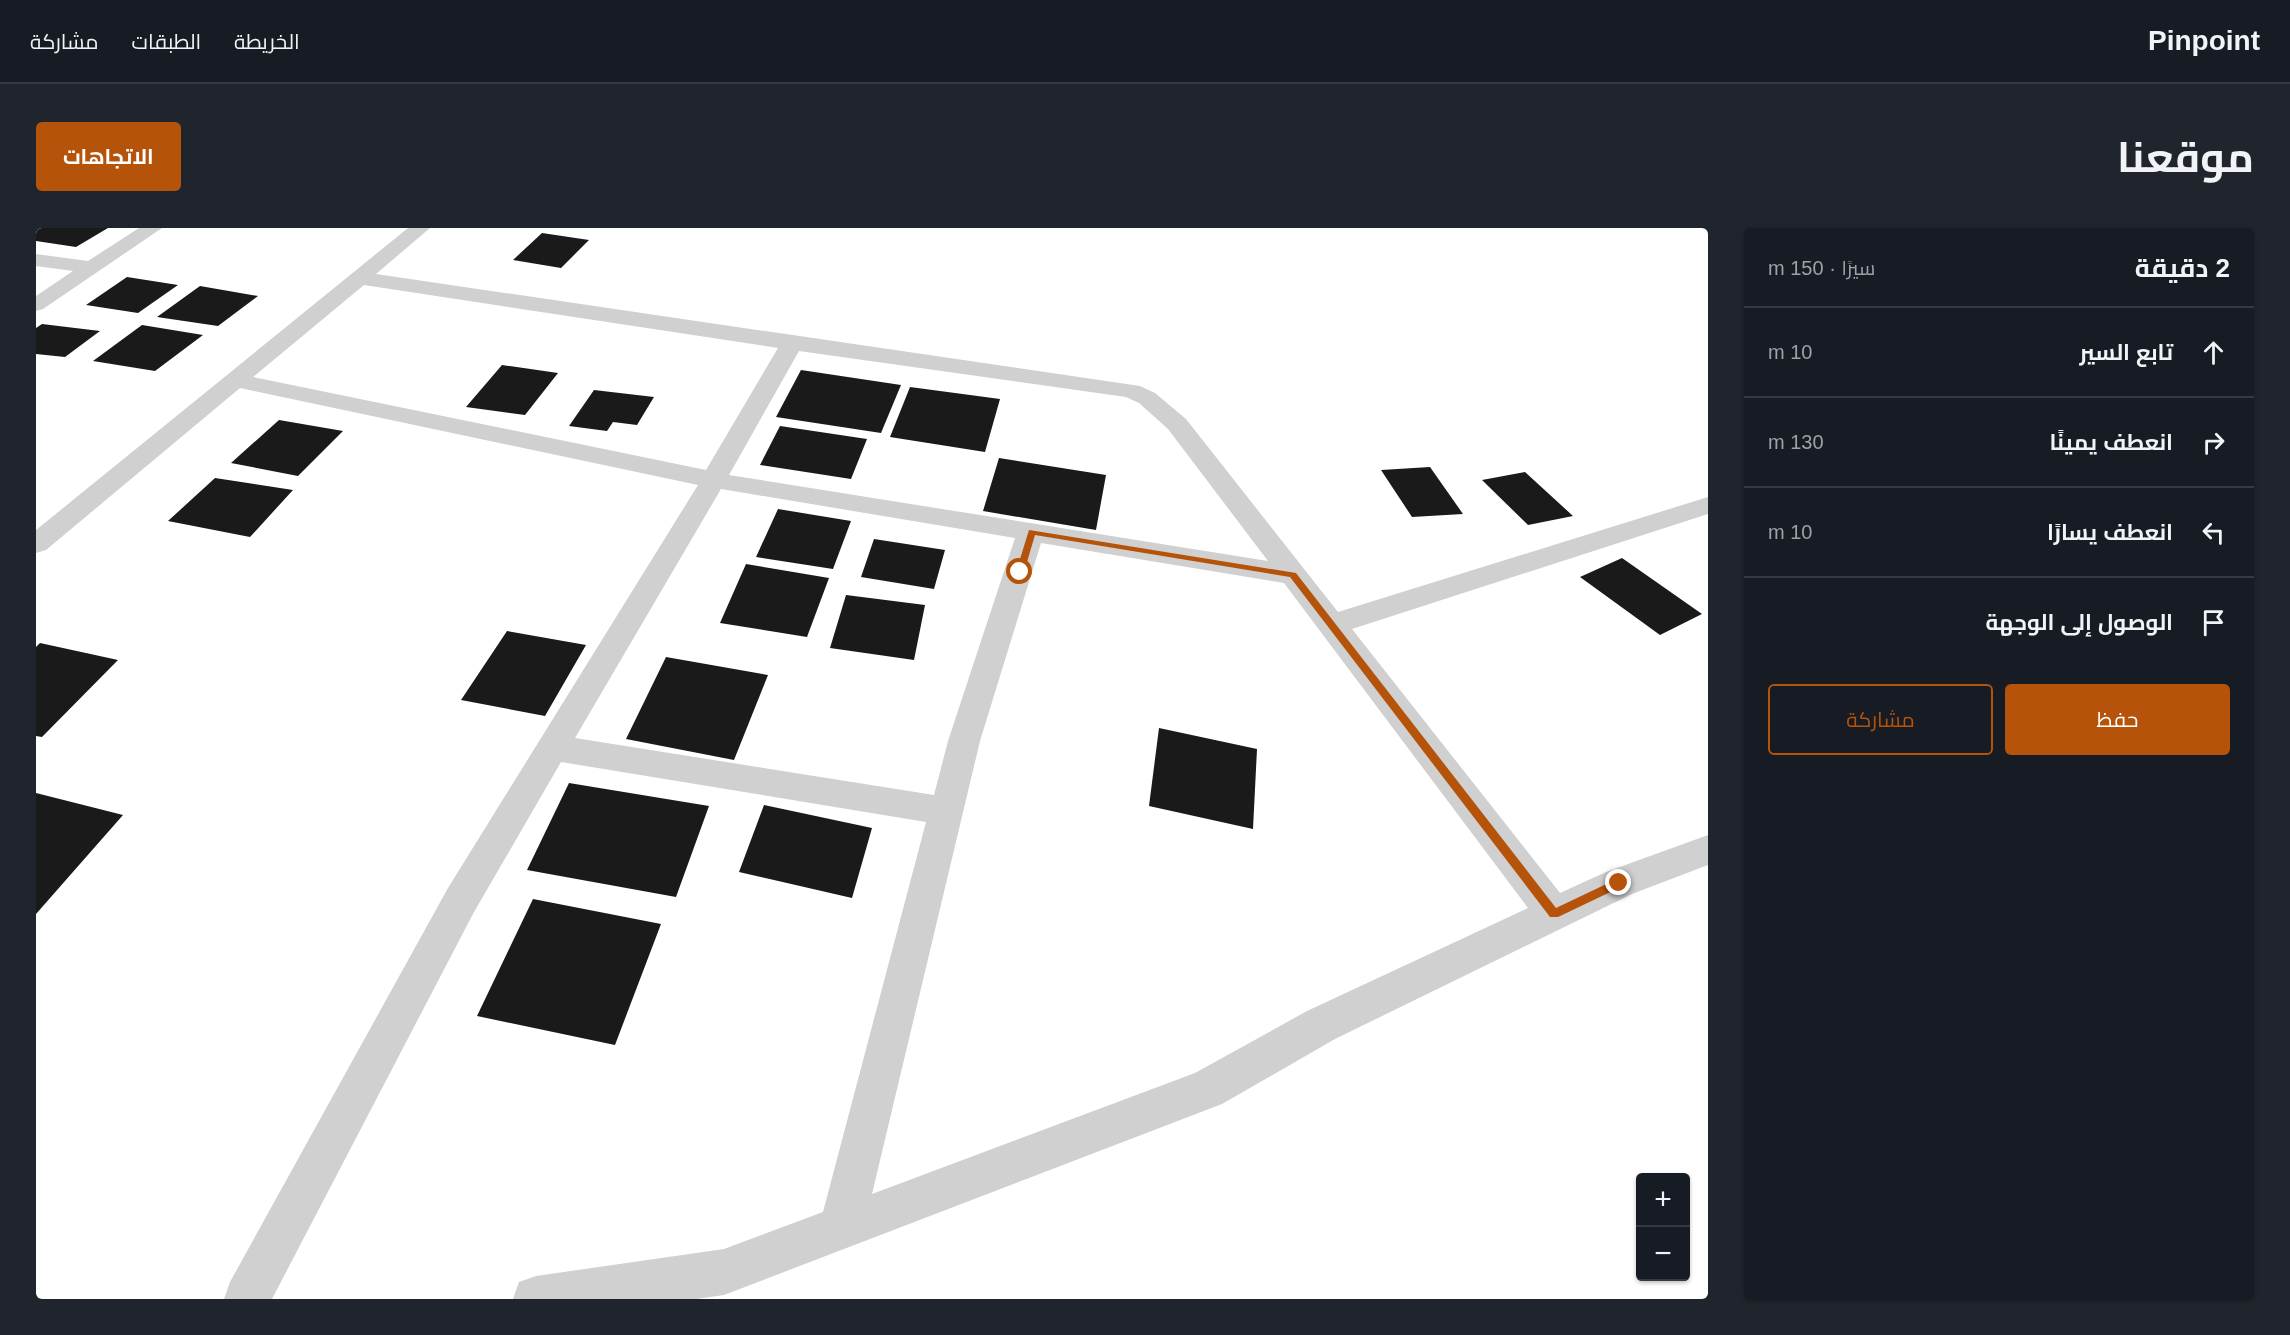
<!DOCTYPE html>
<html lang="ar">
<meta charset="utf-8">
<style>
body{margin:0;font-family:Helvetica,Cairo,sans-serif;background:#20242c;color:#f1f3f6;direction:rtl}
.controls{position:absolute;right:18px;bottom:18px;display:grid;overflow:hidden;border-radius:6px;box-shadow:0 2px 4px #0004}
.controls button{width:54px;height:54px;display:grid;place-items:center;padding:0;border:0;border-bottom:2px solid #363941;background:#171b24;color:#f1f3f6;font:30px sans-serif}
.stop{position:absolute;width:18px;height:18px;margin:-14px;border:4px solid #b45309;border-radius:50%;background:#fff}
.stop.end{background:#b45309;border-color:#fff;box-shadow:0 2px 6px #0008}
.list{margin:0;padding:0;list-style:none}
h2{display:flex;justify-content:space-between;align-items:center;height:78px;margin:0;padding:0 24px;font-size:26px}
h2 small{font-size:20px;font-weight:400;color:#9ea1a6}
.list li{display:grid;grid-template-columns:39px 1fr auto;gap:18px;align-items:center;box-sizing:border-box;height:90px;padding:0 24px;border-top:2px solid #363941}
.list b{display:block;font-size:22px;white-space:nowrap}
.list em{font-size:20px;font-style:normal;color:#9ea1a6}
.actions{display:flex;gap:12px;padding:18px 24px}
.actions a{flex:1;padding:14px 0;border:2px solid #b45309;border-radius:6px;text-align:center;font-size:21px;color:#b45309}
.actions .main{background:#b45309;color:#fff}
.icon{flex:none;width:33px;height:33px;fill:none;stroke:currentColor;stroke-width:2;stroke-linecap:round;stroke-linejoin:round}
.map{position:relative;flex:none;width:1672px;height:1071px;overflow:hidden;direction:ltr;border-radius:6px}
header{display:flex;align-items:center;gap:36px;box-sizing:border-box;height:84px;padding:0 30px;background:#171b24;border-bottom:2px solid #363941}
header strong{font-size:28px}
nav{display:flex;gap:33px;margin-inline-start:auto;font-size:21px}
.intro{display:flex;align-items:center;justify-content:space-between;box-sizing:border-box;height:144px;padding:0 36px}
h1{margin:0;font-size:42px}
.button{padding:15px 27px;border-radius:6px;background:#b45309;color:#fff;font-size:21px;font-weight:700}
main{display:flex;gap:36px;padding:0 36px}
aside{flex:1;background:#171b24;border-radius:6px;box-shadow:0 2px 4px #0004}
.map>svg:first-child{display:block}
.building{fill:#1a1a1a}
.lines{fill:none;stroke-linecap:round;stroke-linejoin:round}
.minor{fill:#d0d0d0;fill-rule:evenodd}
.route{fill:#b45309}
</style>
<header>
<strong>Pinpoint</strong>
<nav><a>الخريطة</a><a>الطبقات</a><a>مشاركة</a></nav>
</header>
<div class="intro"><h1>موقعنا</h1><a class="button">الاتجاهات</a></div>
<main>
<aside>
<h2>2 دقيقة<small>سيرًا · 150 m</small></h2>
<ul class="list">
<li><svg class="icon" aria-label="ahead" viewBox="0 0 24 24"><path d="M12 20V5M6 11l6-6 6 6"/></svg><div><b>تابع السير</b></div><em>10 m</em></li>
<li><svg class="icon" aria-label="right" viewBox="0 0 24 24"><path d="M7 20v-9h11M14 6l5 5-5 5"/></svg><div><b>انعطف يمينًا</b></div><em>130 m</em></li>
<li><svg class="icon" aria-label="left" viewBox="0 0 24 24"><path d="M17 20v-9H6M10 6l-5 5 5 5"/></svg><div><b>انعطف يسارًا</b></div><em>10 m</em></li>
<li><svg class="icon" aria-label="arrive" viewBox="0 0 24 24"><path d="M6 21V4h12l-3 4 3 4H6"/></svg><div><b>الوصول إلى الوجهة</b></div></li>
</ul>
<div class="actions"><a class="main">حفظ</a><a>مشاركة</a></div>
</aside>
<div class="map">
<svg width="1672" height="1071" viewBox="0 0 1672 1071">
<rect width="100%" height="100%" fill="#fff"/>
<path class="building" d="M 0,0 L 72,0 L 40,19 L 0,13 Z
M 506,5 L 553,12 L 525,40 L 477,32 Z
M 91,49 L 142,57 L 102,85 L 50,77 Z
M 164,58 L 222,68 L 182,98 L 121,89 Z
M 6,96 L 64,103 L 29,129 L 0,126 L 0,100 Z
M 106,97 L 167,107 L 119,143 L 57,133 Z
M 466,137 L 522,145 L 489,187 L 430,179 Z
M 765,142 L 865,157 L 845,205 L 740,189 Z
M 874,159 L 964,171 L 949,224 L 854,209 Z
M 558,162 L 618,169 L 601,197 L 577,194 L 571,203 L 533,198 Z
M 243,192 L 307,203 L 262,248 L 195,235 Z
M 744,198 L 831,211 L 815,251 L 724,237 Z
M 963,230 L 1070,247 L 1060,302 L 947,283 Z
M 1394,239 L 1427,286 L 1376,289 L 1345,242 Z
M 1489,244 L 1537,288 L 1492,297 L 1446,252 Z
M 179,250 L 257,262 L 214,309 L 132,293 Z
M 742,281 L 815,293 L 797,341 L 720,329 Z
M 838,311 L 909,322 L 898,361 L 825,349 Z
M 1586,330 L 1666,386 L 1624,407 L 1544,349 Z
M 710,336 L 793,350 L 771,409 L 684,395 Z
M 810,367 L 889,377 L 878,432 L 794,420 Z
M 471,403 L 550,417 L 509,488 L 425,472 Z
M 4,415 L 82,432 L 6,509 L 0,508 L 0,419 Z
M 630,429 L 732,447 L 698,532 L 590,511 Z
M 1123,500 L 1221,521 L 1217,601 L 1113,578 Z
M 533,555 L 673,578 L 640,669 L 491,642 Z
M 0,565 L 87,587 L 0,686 Z
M 728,577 L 836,600 L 816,670 L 703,644 Z
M 497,671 L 625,696 L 579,817 L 441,788 Z"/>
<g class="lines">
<path class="minor" d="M 103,0 L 126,0 L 7,81 L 0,83 L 0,68 L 37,43 L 0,38 L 0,26 L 52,33 Z
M 372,0 L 394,0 L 340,46 L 1104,158 L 1119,165 L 1150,191 L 1302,384 L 1672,269 L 1672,286 L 1316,401 L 1524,665 L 1570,644 L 1672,607 L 1672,637 L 1596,666 L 1299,811 L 1186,876 L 688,1067 L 661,1071 L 477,1071 L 483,1054 L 500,1048 L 688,1021 L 787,984 L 890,594 L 525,534 L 438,684 L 236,1071 L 188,1071 L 194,1054 L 412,660 L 662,257 L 204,160 L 10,322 L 0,325 L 0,302 ZM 328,57 L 742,120 L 670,242 L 217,149 ZM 763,123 L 1090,169 L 1103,175 L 1132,201 L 1232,333 L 693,247 ZM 685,261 L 979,310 L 912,513 L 898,567 L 539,510 ZM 1005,315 L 1248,355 L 1492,680 L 1271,783 L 1159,845 L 836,966 L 944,513 Z"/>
</g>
<path class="route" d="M 993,302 L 1260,345 L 1520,680 L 1583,650 L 1588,655 L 1587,658 L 1522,689 L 1514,689 L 1254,349 L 999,307 L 988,344 L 984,346 L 980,344 Z"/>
</svg>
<div class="controls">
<button>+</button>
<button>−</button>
</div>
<div class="stop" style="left:984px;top:344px"></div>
<div class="stop end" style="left:1583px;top:655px"></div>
</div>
</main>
